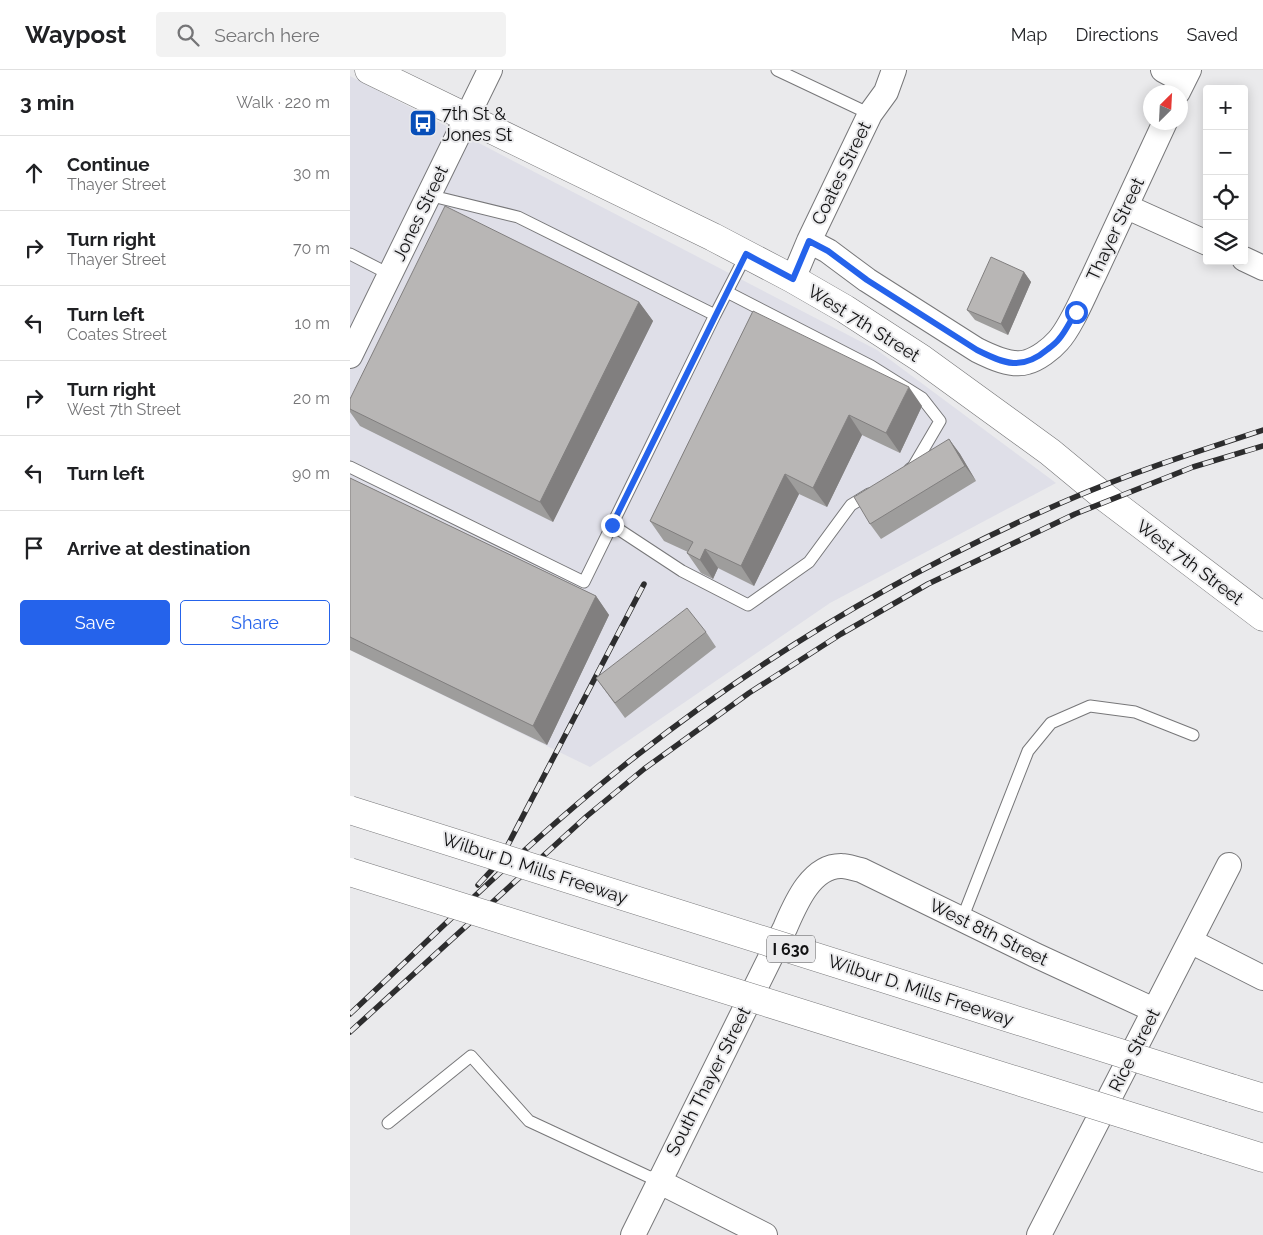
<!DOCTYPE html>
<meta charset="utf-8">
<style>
body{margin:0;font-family:Raleway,sans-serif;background:#f2f2f2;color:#202124}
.controls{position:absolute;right:15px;top:15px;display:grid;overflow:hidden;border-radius:5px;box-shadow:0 2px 12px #0003}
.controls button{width:45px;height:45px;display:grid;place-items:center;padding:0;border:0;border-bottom:1px solid #e0e0e0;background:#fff;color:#202124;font:25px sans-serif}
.compass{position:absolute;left:793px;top:15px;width:45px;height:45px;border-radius:50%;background:#fff;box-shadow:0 2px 12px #0003;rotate:24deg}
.stop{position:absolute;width:15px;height:15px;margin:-11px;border:4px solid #2563eb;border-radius:50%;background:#fff}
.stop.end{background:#2563eb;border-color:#fff;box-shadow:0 1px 5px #0008}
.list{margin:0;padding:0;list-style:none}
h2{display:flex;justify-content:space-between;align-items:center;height:65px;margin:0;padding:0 20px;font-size:21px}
h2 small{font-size:16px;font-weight:400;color:#757577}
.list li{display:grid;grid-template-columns:32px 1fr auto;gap:15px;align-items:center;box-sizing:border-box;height:75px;padding:0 20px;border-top:1px solid #e0e0e0}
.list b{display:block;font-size:19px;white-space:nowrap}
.list p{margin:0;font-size:16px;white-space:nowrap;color:#757577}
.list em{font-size:16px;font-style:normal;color:#757577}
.actions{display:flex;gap:10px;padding:15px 20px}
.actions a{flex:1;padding:11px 0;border:1px solid #2563eb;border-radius:5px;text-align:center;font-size:18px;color:#2563eb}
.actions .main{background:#2563eb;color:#fff}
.icon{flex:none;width:28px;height:28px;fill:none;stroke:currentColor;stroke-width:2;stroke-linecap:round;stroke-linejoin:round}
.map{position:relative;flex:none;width:913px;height:1165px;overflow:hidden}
header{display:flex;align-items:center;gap:30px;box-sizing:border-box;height:70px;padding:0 25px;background:#fff;border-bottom:1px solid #e0e0e0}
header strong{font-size:24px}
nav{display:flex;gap:28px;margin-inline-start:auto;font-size:18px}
.search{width:350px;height:45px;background:#f2f2f2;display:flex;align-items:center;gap:12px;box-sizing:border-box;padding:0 18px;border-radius:5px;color:#757577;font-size:19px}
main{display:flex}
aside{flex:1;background:#fff}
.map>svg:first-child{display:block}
.built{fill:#dfdfe8}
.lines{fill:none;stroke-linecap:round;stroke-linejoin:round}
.lane-casing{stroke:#777779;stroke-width:13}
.street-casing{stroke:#777779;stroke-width:26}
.secondary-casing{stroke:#777779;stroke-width:29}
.highway-casing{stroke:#777779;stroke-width:29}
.lane{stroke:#fff;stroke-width:11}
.street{stroke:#fff;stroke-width:24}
.secondary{stroke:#fff;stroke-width:28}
.highway{stroke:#fff;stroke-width:28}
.rail-casing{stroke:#2d2d2e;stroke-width:5.5}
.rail{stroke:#eaeaec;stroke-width:4;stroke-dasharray:11;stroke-linecap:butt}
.highway-bridge-casing{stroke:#777779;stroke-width:29;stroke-linecap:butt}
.highway-bridge{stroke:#fff;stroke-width:28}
.wall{fill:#9e9d9c}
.shaded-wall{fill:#817f7f}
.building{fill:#b8b6b5;stroke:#817f7f}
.route{stroke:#2563eb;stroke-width:6}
.labels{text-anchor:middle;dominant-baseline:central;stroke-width:4;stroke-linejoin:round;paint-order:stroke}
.shield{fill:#eaeaec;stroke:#535354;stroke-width:1}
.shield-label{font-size:16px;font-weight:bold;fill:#121213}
.poi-label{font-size:18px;fill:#121213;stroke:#eaeaec;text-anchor:start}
.street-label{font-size:18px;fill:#121213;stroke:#eaeaec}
</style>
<header>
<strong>Waypost</strong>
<div class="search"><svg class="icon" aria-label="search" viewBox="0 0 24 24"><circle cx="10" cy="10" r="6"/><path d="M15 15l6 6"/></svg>Search here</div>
<nav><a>Map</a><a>Directions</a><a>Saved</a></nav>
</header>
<main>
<aside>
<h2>3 min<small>Walk · 220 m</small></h2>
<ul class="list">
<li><svg class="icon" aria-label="ahead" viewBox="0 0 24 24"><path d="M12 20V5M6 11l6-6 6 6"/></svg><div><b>Continue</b><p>Thayer Street</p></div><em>30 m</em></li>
<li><svg class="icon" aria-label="right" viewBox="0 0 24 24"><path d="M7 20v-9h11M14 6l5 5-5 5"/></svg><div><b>Turn right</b><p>Thayer Street</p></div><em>70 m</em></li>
<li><svg class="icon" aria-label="left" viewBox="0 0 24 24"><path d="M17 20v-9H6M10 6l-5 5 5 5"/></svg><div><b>Turn left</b><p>Coates Street</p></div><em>10 m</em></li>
<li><svg class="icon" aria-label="right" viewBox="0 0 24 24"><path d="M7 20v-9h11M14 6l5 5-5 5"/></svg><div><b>Turn right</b><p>West 7th Street</p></div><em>20 m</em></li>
<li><svg class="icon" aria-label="left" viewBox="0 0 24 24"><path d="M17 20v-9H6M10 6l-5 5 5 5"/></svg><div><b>Turn left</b></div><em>90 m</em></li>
<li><svg class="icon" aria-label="arrive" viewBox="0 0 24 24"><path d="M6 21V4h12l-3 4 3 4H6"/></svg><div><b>Arrive at destination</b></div></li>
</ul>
<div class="actions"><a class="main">Save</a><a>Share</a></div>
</aside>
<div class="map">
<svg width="913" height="1165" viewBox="0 0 913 1165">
<rect width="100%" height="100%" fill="#eaeaec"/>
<path class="built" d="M 0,6 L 527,280 L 706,413 L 480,533 L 240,697 L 0,580 Z"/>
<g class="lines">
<g class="lane-casing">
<path id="lane" d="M 427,0 L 520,44
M 78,125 L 168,147 L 365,245 L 396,185
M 0,184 L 39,204
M 377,222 L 521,296 L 572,328 L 590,351 L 563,397 L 560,399
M 0,397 L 234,512 L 365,245
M 262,455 L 332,501 L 398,535 L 459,492 L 501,435 L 519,424
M 612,849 L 678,681 L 701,653 L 740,636 L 785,642 L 843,665
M 38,1053 L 121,986 L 179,1051 L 308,1111"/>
</g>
<g class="street-casing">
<path id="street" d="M 813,0 L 833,11
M 828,22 L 839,0
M 777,137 L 857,173
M 459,171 L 478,181 L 517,210 L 627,280 C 641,287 662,297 677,292 C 688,289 701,279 708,271 C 721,257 734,225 743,207 C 767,156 791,104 815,52
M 894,189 L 913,198
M 443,209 L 459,171 L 520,44 L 536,22 L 544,0
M 0,286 L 140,0
M 840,871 L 913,908
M 308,1111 L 415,1165
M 283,1165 L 435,858 C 445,835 461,795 492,796 C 498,796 505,799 511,800 L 685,885 L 804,940
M 689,1165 L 879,795"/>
</g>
<g class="secondary-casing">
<path id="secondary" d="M 19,0 L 363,167 L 443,209 L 495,239 L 572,289 L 700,382 L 752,425 L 913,547"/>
</g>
<g class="highway-casing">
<path id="highway" d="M 881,1018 L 913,1028
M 856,1070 L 913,1088"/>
</g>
<use href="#lane" class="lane"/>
<use href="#street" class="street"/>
<use href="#secondary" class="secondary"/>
<use href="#highway" class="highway"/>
<g class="rail-casing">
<path id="rail" d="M 128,815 L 149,792 L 294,514
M 0,944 C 94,856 185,765 286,686 C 416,584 560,499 711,433 C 777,404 845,382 913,360
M 0,962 L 237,746 L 294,699 L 399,623 L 491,564 L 578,514 L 725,444 L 843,397 L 913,376"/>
</g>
<use href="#rail" class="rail"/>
<g class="highway-bridge-casing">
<path id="highway-bridge" d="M 0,740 L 881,1018
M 0,802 L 856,1070"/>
</g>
<use href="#highway-bridge" class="highway-bridge"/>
</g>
<path class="wall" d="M 674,202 L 681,212 L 658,265 L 625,250 L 617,240 Z
M 289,232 L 303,251 L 203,452 L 10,356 L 0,342 L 0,329 Z
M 403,241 L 572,336 L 550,383 L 512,365 L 477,437 L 449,424 L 404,516 L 368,498 L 363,509 L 351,503 L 337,483 L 338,482 L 314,471 L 300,451 Z
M 599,369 L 610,384 L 626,411 L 531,469 L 520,454 Z
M 0,408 L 246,526 L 259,545 L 197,675 L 0,580 Z
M 356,562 L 366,577 L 275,648 L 246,608 Z"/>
<path class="shaded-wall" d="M 674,202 L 681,212 L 658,265 L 651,254 Z
M 289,232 L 303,251 L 203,452 L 190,432 Z
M 559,317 L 572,336 L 550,383 L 536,363 Z
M 499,345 L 512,365 L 477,437 L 463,418 Z
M 599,369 L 610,384 L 626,411 L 615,396 Z
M 435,404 L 449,424 L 404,516 L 391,496 Z
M 355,479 L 368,498 L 363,509 L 350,490 Z
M 246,526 L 259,545 L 197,675 L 183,656 Z"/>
<path class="building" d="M 95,136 L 289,232 L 190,432 L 0,339 L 0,329 Z
M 641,187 L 674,202 L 651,254 L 617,240 Z
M 403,241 L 559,317 L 536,363 L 499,345 L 463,418 L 435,404 L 391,496 L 355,479 L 350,490 L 337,483 L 343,472 L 300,451 Z
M 599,369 L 615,396 L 520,454 L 504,427 Z
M 0,408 L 246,526 L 183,656 L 0,567 Z
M 337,538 L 356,562 L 265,633 L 246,608 Z"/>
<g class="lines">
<path class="route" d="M 262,455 L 396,184 L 443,209 L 459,171 L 478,181 L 517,210 L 627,280 C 655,294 672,301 698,279 C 702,276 706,273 709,269 C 716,261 720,251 726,242"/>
</g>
<defs>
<g id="bus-square" transform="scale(1.4375)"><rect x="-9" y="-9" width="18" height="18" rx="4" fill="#084fb9" stroke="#eaeaec"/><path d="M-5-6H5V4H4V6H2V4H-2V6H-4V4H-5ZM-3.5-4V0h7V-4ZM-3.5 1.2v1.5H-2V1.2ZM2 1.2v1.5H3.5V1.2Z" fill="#fff"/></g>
</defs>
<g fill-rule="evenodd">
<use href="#bus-square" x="73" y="53"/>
</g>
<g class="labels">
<rect class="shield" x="417" y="865.5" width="48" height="27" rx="4"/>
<g class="shield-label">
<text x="441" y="879">I 630</text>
</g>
<g class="poi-label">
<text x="92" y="43">7th St &amp;<tspan x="92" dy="21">Jones St</tspan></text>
</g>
<g class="street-label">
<text transform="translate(491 103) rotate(-64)">Coates Street</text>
<text transform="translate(70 143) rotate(-64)">Jones Street</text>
<text transform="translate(765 159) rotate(-65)">Thayer Street</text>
<text transform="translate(514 253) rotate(32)">West 7th Street</text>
<text transform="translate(840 492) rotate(37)">West 7th Street</text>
<text transform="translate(185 798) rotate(18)">Wilbur D. Mills Freeway</text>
<text transform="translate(639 862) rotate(26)">West 8th Street</text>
<text transform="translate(571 920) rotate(18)">Wilbur D. Mills Freeway</text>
<text transform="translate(784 980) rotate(-63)">Rice Street</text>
<text transform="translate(358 1011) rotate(-63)">South Thayer Street</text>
</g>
</g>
</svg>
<div class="controls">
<button>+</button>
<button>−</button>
<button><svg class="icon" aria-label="locate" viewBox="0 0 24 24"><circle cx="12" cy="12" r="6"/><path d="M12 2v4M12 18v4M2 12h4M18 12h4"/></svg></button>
<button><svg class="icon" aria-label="layers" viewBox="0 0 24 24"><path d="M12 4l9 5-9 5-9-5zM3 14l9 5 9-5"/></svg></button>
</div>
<svg class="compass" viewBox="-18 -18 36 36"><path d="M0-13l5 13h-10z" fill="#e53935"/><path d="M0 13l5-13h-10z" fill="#757577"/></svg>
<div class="stop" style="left:726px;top:242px"></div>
<div class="stop end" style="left:262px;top:455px"></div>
</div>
</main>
